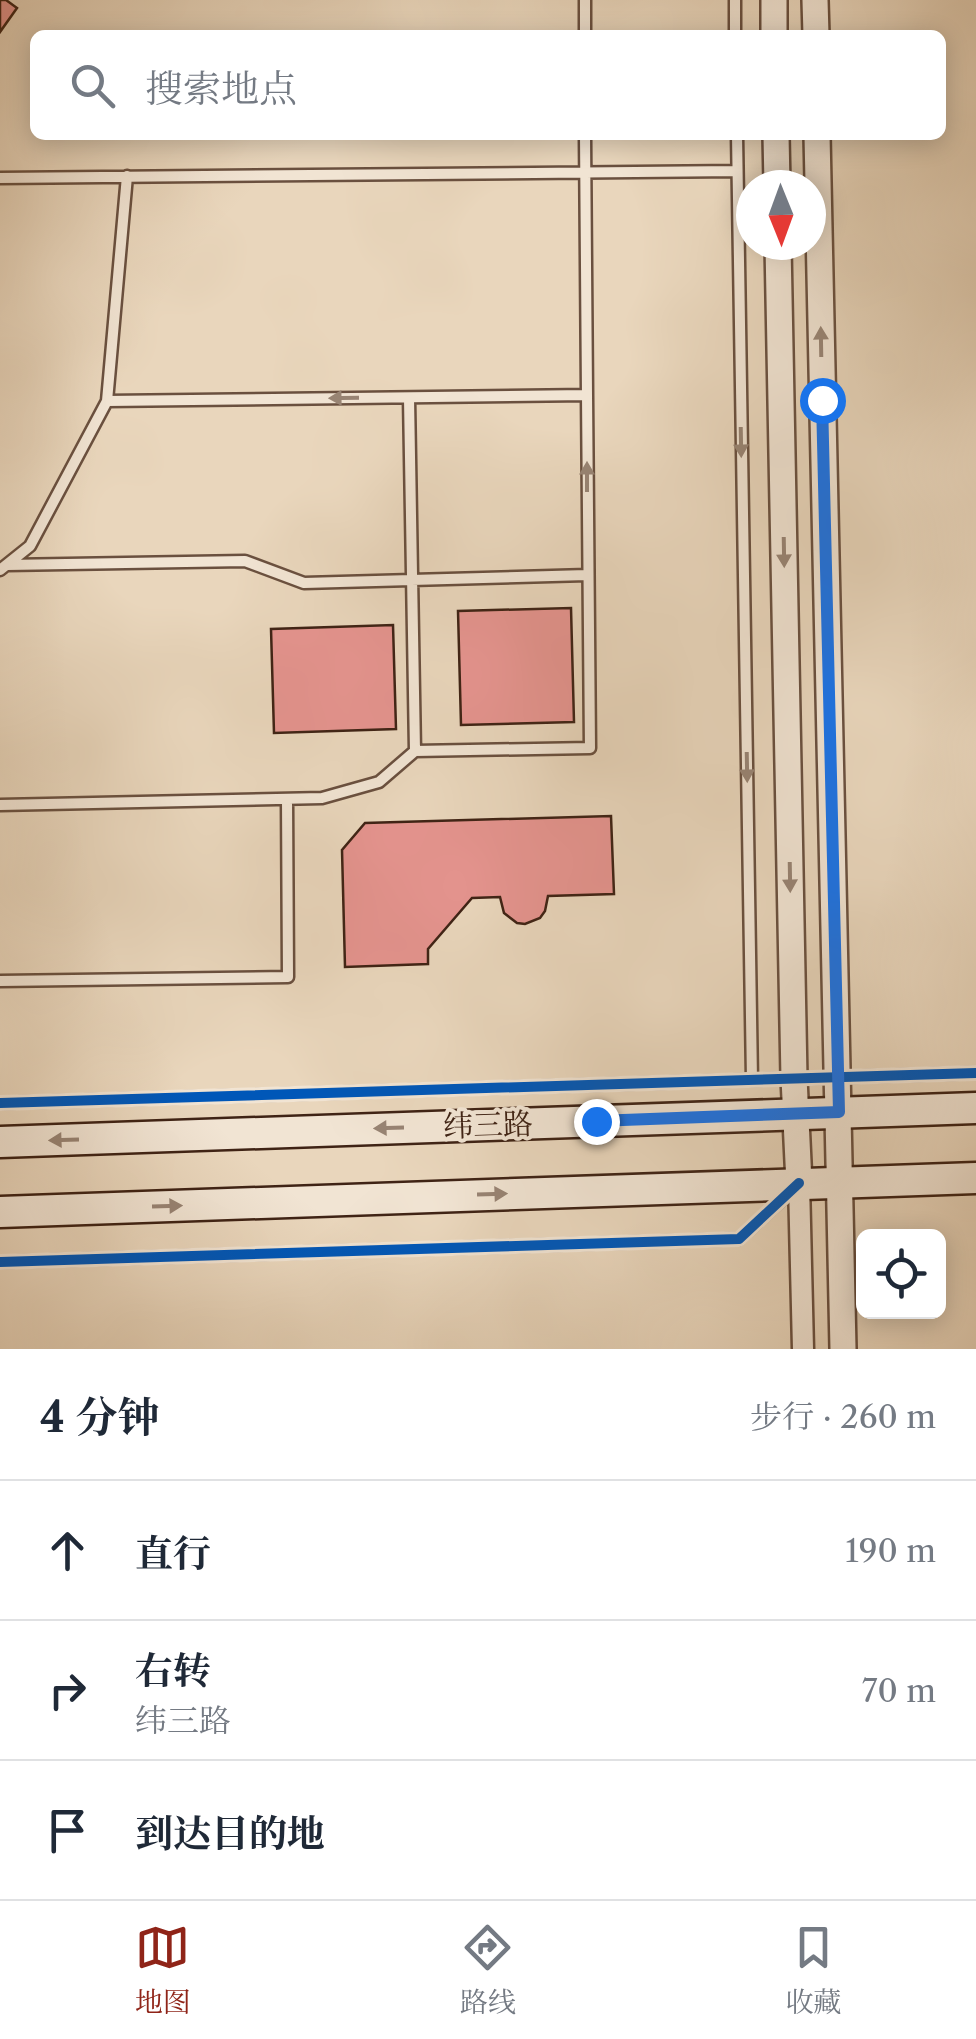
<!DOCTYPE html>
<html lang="zh">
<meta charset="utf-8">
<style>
body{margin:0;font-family:"Libre Caslon Text","Noto Serif SC",serif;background:#f2f2f3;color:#1f2937}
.controls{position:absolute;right:30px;bottom:30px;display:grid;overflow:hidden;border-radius:15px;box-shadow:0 5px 25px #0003}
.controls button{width:90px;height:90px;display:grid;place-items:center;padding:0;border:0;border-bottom:2px solid #e0e1e3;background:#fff;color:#1f2937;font:50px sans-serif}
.compass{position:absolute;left:736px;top:170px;width:90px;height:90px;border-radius:50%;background:#fff;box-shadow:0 5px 25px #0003;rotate:179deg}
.stop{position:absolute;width:30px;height:30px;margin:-22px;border:8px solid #1a73e8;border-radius:50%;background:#fff}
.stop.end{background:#1a73e8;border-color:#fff;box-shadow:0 2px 10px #0008}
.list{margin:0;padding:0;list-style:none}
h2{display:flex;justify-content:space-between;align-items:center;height:130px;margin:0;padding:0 40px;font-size:42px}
h2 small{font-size:32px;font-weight:400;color:#747a83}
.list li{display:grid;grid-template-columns:65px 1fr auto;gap:30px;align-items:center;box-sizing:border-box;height:140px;padding:0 40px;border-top:2px solid #e0e1e3}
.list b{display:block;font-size:38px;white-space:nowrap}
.list p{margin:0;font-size:32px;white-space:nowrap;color:#747a83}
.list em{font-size:32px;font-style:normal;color:#747a83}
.icon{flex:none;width:55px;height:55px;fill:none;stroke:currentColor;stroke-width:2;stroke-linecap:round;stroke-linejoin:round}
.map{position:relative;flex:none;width:976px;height:1349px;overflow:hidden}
.search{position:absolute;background:#fff;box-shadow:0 5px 25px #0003;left:30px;right:30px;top:30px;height:110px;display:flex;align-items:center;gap:25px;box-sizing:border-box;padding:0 35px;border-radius:15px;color:#747a83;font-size:38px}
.sheet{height:550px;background:#fff}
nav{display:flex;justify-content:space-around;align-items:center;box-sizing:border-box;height:140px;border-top:2px solid #e0e1e3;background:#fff;font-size:28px;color:#747a83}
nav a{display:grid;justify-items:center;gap:5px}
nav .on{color:#8f2418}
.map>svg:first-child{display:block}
.building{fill:#e5948f;stroke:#3f2315;stroke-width:2.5}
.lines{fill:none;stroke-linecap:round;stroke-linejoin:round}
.service-casing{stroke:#6a503f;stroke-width:15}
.minor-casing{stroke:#6a503f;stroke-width:25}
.tertiary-casing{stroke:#6a503f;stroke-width:30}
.secondary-casing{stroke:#3f2315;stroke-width:35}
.service{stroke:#f1e4d3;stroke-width:10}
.minor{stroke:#f1e4d3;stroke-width:20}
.tertiary{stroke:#f1e4d3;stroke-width:25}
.secondary{stroke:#f1e4d3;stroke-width:30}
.cycleway-casing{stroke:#f1e4d3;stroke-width:16}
.cycleway{stroke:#0057b8;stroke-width:10}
.oneway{fill:#988474}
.route{stroke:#1a73e8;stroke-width:12}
.labels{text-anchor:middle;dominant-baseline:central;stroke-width:8;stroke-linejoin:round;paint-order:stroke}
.street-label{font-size:30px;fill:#3f2315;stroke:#f1e4d3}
</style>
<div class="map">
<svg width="976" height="1349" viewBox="0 0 976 1349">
<rect width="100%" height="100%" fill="#e9d6bc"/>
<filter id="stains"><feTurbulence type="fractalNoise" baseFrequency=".002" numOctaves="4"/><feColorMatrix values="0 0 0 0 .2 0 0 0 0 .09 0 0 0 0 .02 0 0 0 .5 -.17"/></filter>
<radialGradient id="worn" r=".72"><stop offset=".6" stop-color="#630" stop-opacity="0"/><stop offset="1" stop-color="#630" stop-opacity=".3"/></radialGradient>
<path class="building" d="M 0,0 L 6,0 L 17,8 L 0,32 Z
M 571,608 L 574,722 L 461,725 L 458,611 Z
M 393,625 L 396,729 L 274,733 L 271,629 Z
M 611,816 L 614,894 L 548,896 L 545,911 L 540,918 L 525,924 L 517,923 L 504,913 L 500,897 L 472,898 L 428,949 L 428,964 L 345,967 L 342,850 L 365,823 Z"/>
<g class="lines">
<g class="service-casing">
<path id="service" d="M 585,0 L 585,35
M 735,0 L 735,35
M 585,135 L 587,395
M 737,135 L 752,1080
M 0,178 L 737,171
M 409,398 L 415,751
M 7,565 L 245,561 L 304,583 L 587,575
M 0,570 L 30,546 L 107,401 L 127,176
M 0,805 L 322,798 L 379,782 L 415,751 L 590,748 L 587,395 L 107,401
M 0,981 L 288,977 L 287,799
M 0,1103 L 976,1073
M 0,1262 L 739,1239 L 790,1192"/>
</g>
<g class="minor-casing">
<path id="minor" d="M 799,1183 L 803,1349"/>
</g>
<g class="tertiary-casing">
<path id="tertiary" d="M 774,0 L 774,35
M 815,0 L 816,35
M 776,135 L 777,185
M 817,135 L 843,1349
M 778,245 L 794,1078 L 799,1183"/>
</g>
<g class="secondary-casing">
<path id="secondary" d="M 0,1142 L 976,1108
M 0,1212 L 976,1178"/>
</g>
<use href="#service" class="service"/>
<use href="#minor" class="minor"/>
<use href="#tertiary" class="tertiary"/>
<use href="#secondary" class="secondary"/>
<g class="cycleway-casing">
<path id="cycleway" d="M 0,1103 L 976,1073
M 0,1262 L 739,1239 L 799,1183"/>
</g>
<use href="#cycleway" class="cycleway"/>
</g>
<defs><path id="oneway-solid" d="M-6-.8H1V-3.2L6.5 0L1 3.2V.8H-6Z" transform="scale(2.5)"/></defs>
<g class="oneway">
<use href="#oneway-solid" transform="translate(821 342) rotate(-91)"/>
<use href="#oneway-solid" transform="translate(344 398) rotate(179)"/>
<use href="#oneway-solid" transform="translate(741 442) rotate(89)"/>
<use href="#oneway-solid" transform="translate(587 477) rotate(-90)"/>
<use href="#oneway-solid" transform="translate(784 552) rotate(89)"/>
<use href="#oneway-solid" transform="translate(747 767) rotate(89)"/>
<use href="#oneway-solid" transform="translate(790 877) rotate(89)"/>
<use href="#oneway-solid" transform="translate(389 1128) rotate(178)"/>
<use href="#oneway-solid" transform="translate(64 1140) rotate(178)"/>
<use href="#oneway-solid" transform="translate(492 1194) rotate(-2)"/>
<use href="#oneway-solid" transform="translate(167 1206) rotate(-2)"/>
</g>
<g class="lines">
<path class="route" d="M 596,1121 L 839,1112 L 822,400"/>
</g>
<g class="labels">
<g class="street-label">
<text transform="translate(488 1125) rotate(-2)">纬三路</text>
</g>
</g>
<rect width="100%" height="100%" filter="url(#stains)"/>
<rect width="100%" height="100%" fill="url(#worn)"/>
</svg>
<div class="controls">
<button><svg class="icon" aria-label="locate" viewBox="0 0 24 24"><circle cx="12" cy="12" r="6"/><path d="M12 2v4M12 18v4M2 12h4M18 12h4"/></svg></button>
</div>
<svg class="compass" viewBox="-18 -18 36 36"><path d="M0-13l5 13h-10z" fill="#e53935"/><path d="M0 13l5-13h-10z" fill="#747a83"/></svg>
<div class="stop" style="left:822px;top:400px"></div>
<div class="stop end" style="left:596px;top:1121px"></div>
<div class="search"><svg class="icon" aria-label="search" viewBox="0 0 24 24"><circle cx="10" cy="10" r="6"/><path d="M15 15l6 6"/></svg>搜索地点</div>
</div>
<section class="sheet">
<h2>4 分钟<small>步行 · 260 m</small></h2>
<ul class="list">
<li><svg class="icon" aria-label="ahead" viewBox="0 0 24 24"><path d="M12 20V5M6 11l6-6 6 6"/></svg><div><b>直行</b></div><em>190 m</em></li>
<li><svg class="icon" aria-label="right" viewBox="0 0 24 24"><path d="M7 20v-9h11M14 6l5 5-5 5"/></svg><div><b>右转</b><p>纬三路</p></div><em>70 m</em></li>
<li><svg class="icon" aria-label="arrive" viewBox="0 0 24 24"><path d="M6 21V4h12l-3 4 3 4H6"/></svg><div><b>到达目的地</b></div></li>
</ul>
</section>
<nav>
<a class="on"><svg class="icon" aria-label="map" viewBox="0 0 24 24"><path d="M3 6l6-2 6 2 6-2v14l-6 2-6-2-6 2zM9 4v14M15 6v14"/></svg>地图</a>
<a><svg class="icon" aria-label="directions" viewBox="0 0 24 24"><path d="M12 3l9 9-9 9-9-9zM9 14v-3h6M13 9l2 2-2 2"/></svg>路线</a>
<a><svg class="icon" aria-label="saved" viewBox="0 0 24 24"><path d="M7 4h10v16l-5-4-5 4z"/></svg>收藏</a>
</nav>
